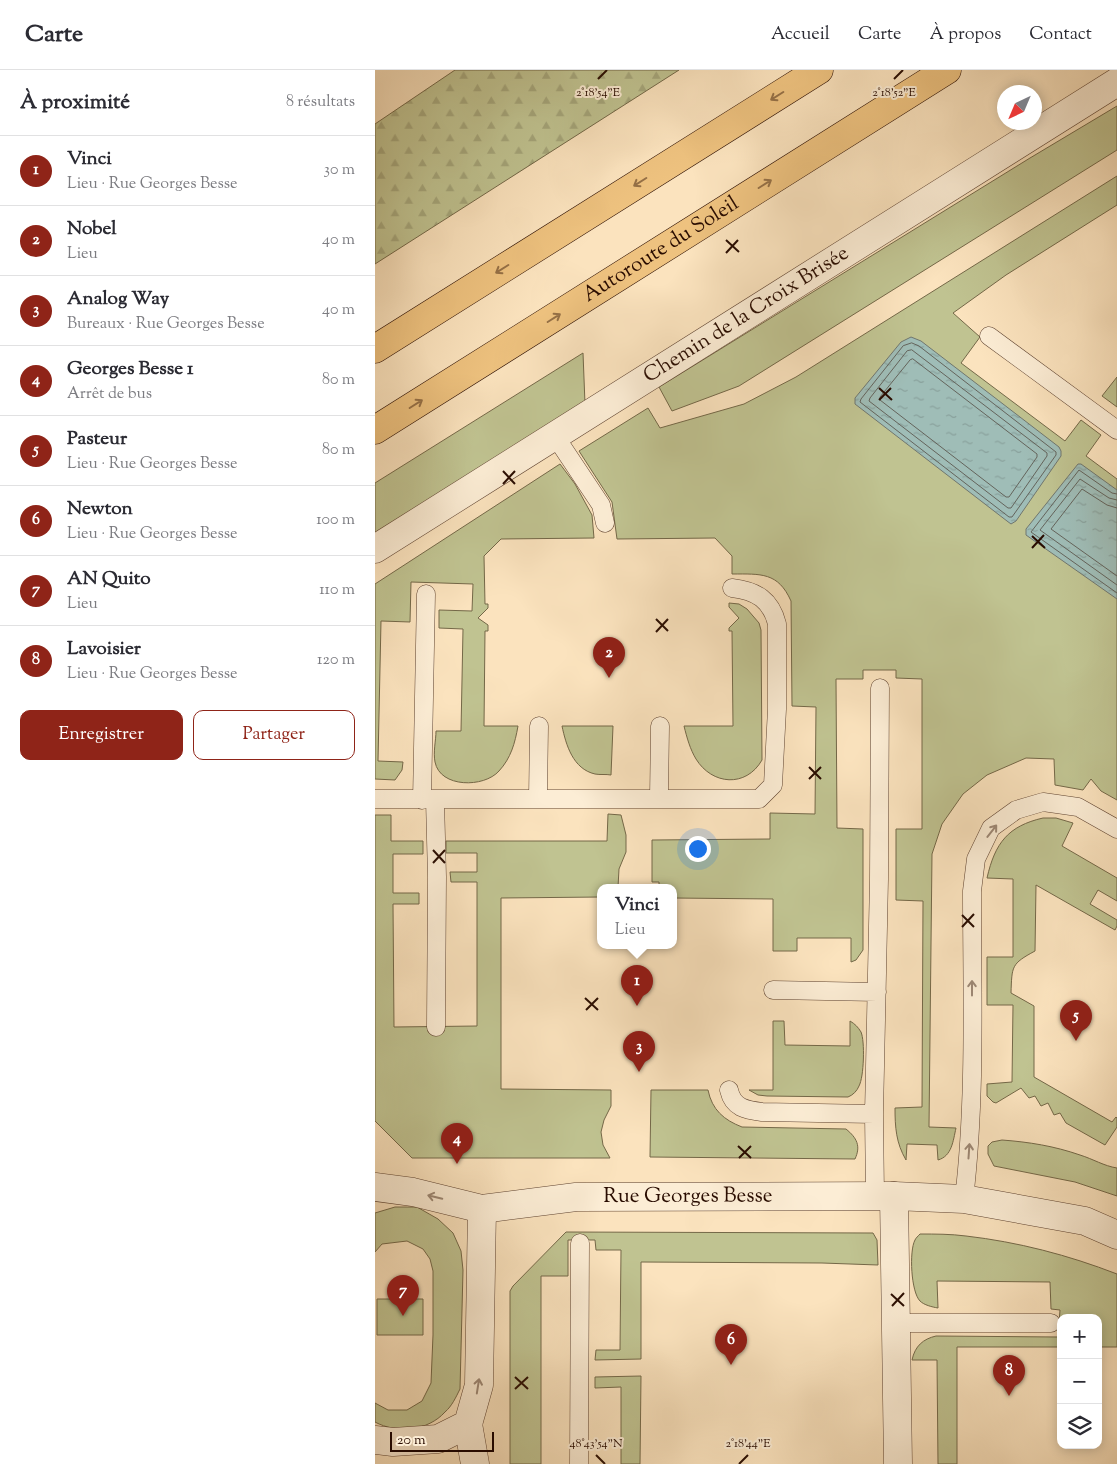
<!DOCTYPE html>
<html lang="fr">
<meta charset="utf-8">
<style>
body{margin:0;font-family:"Sorts Mill Goudy",serif;background:#f2f2f3;color:#2b2b33}
.controls{position:absolute;right:15px;bottom:15px;display:grid;overflow:hidden;border-radius:10px;box-shadow:0 2px 12px #0003}
.controls button{width:45px;height:45px;display:grid;place-items:center;padding:0;border:0;border-bottom:1px solid #e1e1e2;background:#fff;color:#2b2b33;font:25px sans-serif}
.compass{position:absolute;left:622px;top:15px;width:45px;height:45px;border-radius:50%;background:#fff;box-shadow:0 2px 12px #0003;rotate:224deg}
.scale{position:absolute;left:15px;bottom:12px;width:104px;box-sizing:border-box;padding-left:5px;border:2px solid #290c00;border-top:0;font-size:14px;line-height:18px;white-space:nowrap;color:#290c00;-webkit-text-stroke:4px #fcedd5;paint-order:stroke}
.you{position:absolute;left:322px;top:778px;width:18px;height:18px;margin:-12px;border:4px solid #fff;border-radius:50%;background:#1a73e8;box-shadow:0 0 0 8px #1a73e833}
.badge{display:grid;place-items:center;width:32px;height:32px;border-radius:50%;background:#8f2418;color:#fff;font-size:16px;font-weight:700}
.pin{position:absolute;translate:-50% -41px;filter:drop-shadow(0 1px 2px #0008)}
.pin::after{content:'';position:absolute;top:26px;width:18px;height:15px;background:inherit;clip-path:polygon(0 0,100% 0,50% 100%)}
.popup{position:absolute;left:222px;top:814px;width:80px;height:65px;box-sizing:border-box;display:grid;place-content:center;border-radius:10px;background:#fff;filter:drop-shadow(0 1px 4px #0005);font-size:16px;white-space:nowrap;color:#7c7c81}
.popup b{font-size:19px;color:#2b2b33}
.popup::after{content:'';position:absolute;left:50%;top:100%;margin-left:-10px;border:10px solid transparent;border-top-color:#fff}
.list{margin:0;padding:0;list-style:none}
h2{display:flex;justify-content:space-between;align-items:center;height:65px;margin:0;padding:0 20px;font-size:21px}
h2 small{font-size:16px;font-weight:400;color:#7c7c81}
.list li{display:grid;grid-template-columns:32px 1fr auto;gap:15px;align-items:center;box-sizing:border-box;height:70px;padding:0 20px;border-top:1px solid #e1e1e2}
.list b{display:block;font-size:19px;white-space:nowrap}
.list p{margin:0;font-size:16px;white-space:nowrap;color:#7c7c81}
.list em{font-size:16px;font-style:normal;color:#7c7c81}
.actions{display:flex;gap:10px;padding:15px 20px}
.actions a{flex:1;padding:11px 0;border:1px solid #8f2418;border-radius:10px;text-align:center;font-size:18px;color:#8f2418}
.actions .main{background:#8f2418;color:#fff}
.icon{flex:none;width:28px;height:28px;fill:none;stroke:currentColor;stroke-width:2;stroke-linecap:round;stroke-linejoin:round}
.map{position:relative;flex:none;width:742px;height:1394px;overflow:hidden}
header{display:flex;align-items:center;gap:30px;box-sizing:border-box;height:70px;padding:0 25px;background:#fff;border-bottom:1px solid #e1e1e2}
header strong{font-size:24px}
nav{display:flex;gap:28px;margin-inline-start:auto;font-size:18px}
main{display:flex}
aside{flex:1;background:#fff}
.map>svg:first-child{display:block}
.grass{fill:#c0c391;stroke:#746848}
.forest{fill:url(#forest-firs);stroke:#746848}
.water{fill:url(#water-ripples);stroke:#70766e}
.lines{fill:none;stroke-linecap:round;stroke-linejoin:round}
.shore{stroke:#64645c;stroke-width:1}
.lane-casing{stroke:#5e4230;stroke-width:19}
.street-casing{stroke:#5e4230;stroke-width:29}
.highway-casing{stroke:#290c00;stroke-width:29}
.lane{stroke:#fcedd5;stroke-width:18}
.street{stroke:#fcedd5;stroke-width:28}
.highway{stroke:#eec27f;stroke-width:28}
.oneway{stroke:#957046}
.oneway2{stroke:#9d8875}
.ticks{fill:none;stroke:#290c00;stroke-width:2}
.labels{text-anchor:middle;dominant-baseline:central;stroke-width:4;stroke-linejoin:round;paint-order:stroke}
.street-label{font-size:21px;fill:#290c00;stroke:#fcedd5}
.ticks-label{font-size:12px;text-anchor:middle;fill:#290c00;stroke:#fcedd5;stroke-width:4;stroke-linejoin:round;paint-order:stroke}
</style>
<header>
<strong>Carte</strong>
<nav><a>Accueil</a><a>Carte</a><a>À propos</a><a>Contact</a></nav>
</header>
<main>
<aside>
<h2>À proximité<small>8 résultats</small></h2>
<ul class="list">
<li><span class="badge">1</span><div><b>Vinci</b><p>Lieu · Rue Georges Besse</p></div><em>30 m</em></li>
<li><span class="badge">2</span><div><b>Nobel</b><p>Lieu</p></div><em>40 m</em></li>
<li><span class="badge">3</span><div><b>Analog Way</b><p>Bureaux · Rue Georges Besse</p></div><em>40 m</em></li>
<li><span class="badge">4</span><div><b>Georges Besse 1</b><p>Arrêt de bus</p></div><em>80 m</em></li>
<li><span class="badge">5</span><div><b>Pasteur</b><p>Lieu · Rue Georges Besse</p></div><em>80 m</em></li>
<li><span class="badge">6</span><div><b>Newton</b><p>Lieu · Rue Georges Besse</p></div><em>100 m</em></li>
<li><span class="badge">7</span><div><b>AN Quito</b><p>Lieu</p></div><em>110 m</em></li>
<li><span class="badge">8</span><div><b>Lavoisier</b><p>Lieu · Rue Georges Besse</p></div><em>120 m</em></li>
</ul>
<div class="actions"><a class="main">Enregistrer</a><a>Partager</a></div>
</aside>
<div class="map">
<svg width="742" height="1394" viewBox="0 0 742 1394">
<defs>
<pattern id="forest-firs" width="22" height="20" patternUnits="userSpaceOnUse" patternTransform="scale(1.25)"><rect width="22" height="20" fill="#c0c391"/><path d="M5 1l3.5 6h-7zM16 11l3.5 6h-7z" fill="#a5a67b"/></pattern>
<pattern id="water-ripples" width="26" height="14" patternUnits="userSpaceOnUse" patternTransform="scale(1.25)"><rect width="26" height="14" fill="#9fbdb7"/><path d="M2 4q2-2 4 0t4 0M15 11q2-2 4 0t4 0" fill="none" stroke="#89a19c"/></pattern>
</defs>
<rect width="100%" height="100%" fill="#fbe3be"/>
<filter id="stains"><feTurbulence type="fractalNoise" baseFrequency=".004" numOctaves="4"/><feColorMatrix values="0 0 0 0 .2 0 0 0 0 .09 0 0 0 0 .02 0 0 0 .5 -.17"/></filter>
<radialGradient id="worn" r=".72"><stop offset=".6" stop-color="#630" stop-opacity="0"/><stop offset="1" stop-color="#630" stop-opacity=".3"/></radialGradient>
<path class="grass" d="M 742,36 L 742,80 L 364,316 L 297,341 L 284,317 L 655,88 Z
M 742,106 L 742,135 L 631,205 L 578,243 L 605,267 L 586,293 L 690,371 L 706,350 L 726,365 L 711,386 L 742,409 L 742,730 L 726,721 L 716,709 L 708,720 L 680,715 L 679,689 L 651,688 L 612,705 L 588,724 L 567,754 L 557,784 L 554,1057 L 581,1058 C 578,1071 577,1086 563,1090 L 562,1075 L 532,1074 L 531,1090 C 521,1073 520,1057 520,1038 L 547,1037 L 548,831 L 521,830 L 521,759 L 547,759 L 547,609 L 521,608 L 521,600 L 488,600 L 488,609 L 461,609 L 462,758 L 488,759 L 488,880 L 481,890 L 476,892 L 476,868 L 422,868 L 422,881 L 398,881 L 398,829 L 298,828 L 298,817 L 284,817 L 284,812 L 277,812 L 277,770 L 395,769 L 395,743 L 440,744 L 441,637 L 417,636 L 416,531 C 403,502 386,504 357,504 L 357,486 L 340,468 L 242,469 L 237,432 L 204,381 L 273,338 L 285,358 L 369,334 L 421,307 Z
M 208,283 L 210,334 L 0,470 L 0,413 Z
M 742,307 L 742,337 L 727,326 Z
M 185,394 L 200,414 L 217,445 L 219,468 L 126,469 L 109,486 L 110,534 L 113,534 L 113,538 L 103,548 L 113,555 L 113,561 L 110,561 L 109,656 L 143,656 C 140,673 136,688 124,701 C 109,718 65,718 60,692 C 58,682 61,670 61,661 L 86,661 L 88,559 L 64,558 L 64,540 L 97,541 L 98,514 L 36,512 L 35,552 L 6,551 L 3,691 L 28,692 L 27,700 L 20,710 L 0,709 L 0,514 Z
M 354,533 L 364,534 L 372,539 L 384,553 L 386,560 L 387,690 C 371,718 337,715 321,689 C 315,679 312,668 309,656 L 358,656 L 357,561 L 354,561 L 354,558 L 364,548 L 354,537 Z
M 187,656 L 238,656 L 236,705 C 231,704 225,705 220,704 C 198,699 191,675 187,656 Z
M 233,744 L 246,745 L 251,765 L 251,782 L 244,799 L 243,817 L 226,817 L 226,827 L 126,828 L 126,1019 L 236,1020 L 236,1036 L 229,1050 L 226,1062 L 228,1075 L 235,1088 L 37,1088 L 0,1051 L 0,745 L 16,745 L 16,771 L 48,771 L 48,784 L 18,784 L 18,823 L 44,823 L 44,834 L 18,834 L 19,957 L 102,956 L 102,812 L 76,812 L 75,802 L 102,802 L 102,783 L 71,783 L 71,771 L 232,771 Z
M 668,748 L 681,748 L 698,753 L 687,776 L 742,808 L 742,831 L 723,820 L 715,834 L 742,850 L 742,856 L 740,860 L 661,815 L 660,881 C 636,894 637,896 636,923 L 659,936 L 659,1007 L 737,1052 L 741,1047 L 742,1048 L 742,1057 L 730,1075 L 691,1053 L 685,1043 L 679,1045 L 673,1033 L 666,1036 L 660,1026 L 654,1028 L 646,1018 L 621,1033 L 618,1032 L 612,1026 L 612,1014 L 637,1012 L 638,935 L 612,935 L 612,887 L 638,887 L 638,809 L 612,808 C 620,773 633,756 668,748 Z
M 398,951 L 409,951 L 410,975 L 475,976 L 475,951 C 480,954 483,957 486,962 C 490,971 489,1007 484,1016 C 482,1021 478,1025 473,1027 L 392,1026 L 383,1025 L 374,1020 L 398,1020 Z
M 276,1020 L 333,1020 C 337,1040 349,1050 367,1057 L 471,1059 C 482,1068 486,1076 480,1089 L 275,1087 Z
M 627,1070 C 654,1072 679,1076 705,1085 C 718,1089 729,1096 742,1098 L 742,1126 L 700,1112 L 619,1096 L 613,1084 L 613,1076 L 617,1072 Z
M 20,1137 L 42,1137 L 63,1149 L 78,1163 L 86,1181 L 88,1200 L 85,1319 C 81,1327 77,1336 70,1342 C 53,1361 22,1364 0,1352 L 0,1333 L 13,1340 L 32,1340 L 47,1331 L 56,1313 L 58,1265 L 58,1201 L 55,1189 L 48,1179 L 32,1171 L 7,1174 L 0,1182 L 0,1143 Z
M 191,1162 L 498,1163 L 502,1170 L 503,1195 L 447,1193 L 266,1192 L 266,1289 L 220,1290 L 221,1280 L 245,1280 L 246,1180 L 221,1180 L 220,1170 L 193,1170 L 193,1206 L 166,1206 L 166,1394 L 135,1394 L 135,1221 L 138,1216 Z
M 545,1164 C 560,1164 576,1164 591,1166 C 643,1172 693,1185 742,1204 L 742,1277 L 723,1277 L 723,1248 L 686,1248 L 686,1277 L 582,1277 L 582,1394 L 563,1394 L 562,1290 L 537,1290 C 540,1276 548,1269 561,1266 L 683,1267 L 685,1240 L 676,1239 L 675,1212 L 562,1211 L 563,1238 C 557,1237 549,1235 545,1231 C 536,1222 534,1181 540,1170 C 540,1169 544,1165 545,1164 Z
M 2,1229 L 48,1229 L 48,1265 L 2,1265 Z
M 266,1306 L 265,1394 L 246,1394 L 246,1317 L 220,1318 L 220,1307 Z"/>
<path class="forest" d="M 80,0 L 304,0 L 0,194 L 0,54 Z"/>
<path class="water" d="M 536,267 L 546,271 L 684,377 L 686,381 L 686,386 L 641,451 L 636,454 L 632,451 L 480,334 L 480,328 L 526,272 Z
M 703,394 L 706,394 L 742,420 L 742,529 L 651,465 L 651,459 Z"/>
<g class="lines">
<path class="shore" d="M 537,273 L 544,276 L 681,382 L 681,385 L 637,447 L 634,447 L 485,332 L 486,329 L 528,276 Z
M 537,280 L 672,383 L 672,386 L 636,438 L 633,438 L 494,331 L 495,328 L 532,281 Z
M 538,289 L 662,384 L 662,387 L 634,427 L 631,427 L 505,330 L 505,327 L 535,290 Z
M 742,424 L 737,423 L 704,400 L 656,462 L 742,523
M 742,430 L 734,428 L 705,409 L 665,460 L 742,515
M 742,438 L 732,435 L 707,419 L 676,459 L 742,506"/>
<g class="lane-casing">
<path id="lane" d="M 614,266 L 742,360
M 180,366 L 226,435 L 230,453
M 284,728 L 285,656
M 0,729 L 384,729 L 398,715 L 402,639 L 402,554 C 396,530 382,521 357,518
M 163,729 L 164,656
M 47,730 L 51,524
M 60,730 L 62,807 L 61,957
M 398,920 L 502,922
M 354,1020 C 358,1038 371,1040 387,1042 L 499,1044
M 500,1126 L 499,1044 L 504,809 L 505,618
M 589,1129 C 601,1027 597,924 597,821 L 601,789 L 616,758 L 641,740 L 668,732 L 703,737 L 742,759
M 521,1253 L 676,1253
M 204,1394 L 205,1173"/>
</g>
<g class="street-casing">
<g id="street">
<path id="s1" d="M 0,479 L 742,12"/>
<path id="s2" d="M 0,1117 L 38,1122 L 107,1139 L 201,1127 L 519,1126 L 589,1129 L 710,1151 L 742,1165"/>
<path d="M 519,1126 L 523,1394"/>
<path d="M 93,1354 L 100,1394"/>
<path d="M 0,1370 L 18,1372 L 63,1369 L 93,1354 L 104,1315 L 107,1139"/>
</g>
</g>
<g class="highway-casing">
<g id="highway">
<path d="M 0,279 L 444,0"/>
<path id="s3" d="M 0,360 L 572,0"/>
</g>
</g>
<use href="#lane" class="lane"/>
<use href="#street" class="street"/>
<use href="#highway" class="highway"/>
</g>
<defs><path id="oneway-shaft" d="M-6 0H5M1.5-3L5.5 0L1.5 3" fill="none" stroke-width="1.6" stroke-linecap="round" stroke-linejoin="round" transform="scale(1.25)"/></defs>
<g class="oneway">
<use href="#oneway-shaft" transform="translate(402 26) rotate(148)"/>
<use href="#oneway-shaft" transform="translate(265 112) rotate(148)"/>
<use href="#oneway-shaft" transform="translate(390 114) rotate(-32)"/>
<use href="#oneway-shaft" transform="translate(127 199) rotate(148)"/>
<use href="#oneway-shaft" transform="translate(179 248) rotate(-32)"/>
<use href="#oneway-shaft" transform="translate(41 334) rotate(-32)"/>
</g>
<g class="oneway2">
<use href="#oneway-shaft" transform="translate(617 761) rotate(-52)"/>
<use href="#oneway-shaft" transform="translate(597 918) rotate(-90)"/>
<use href="#oneway-shaft" transform="translate(594 1081) rotate(-86)"/>
<use href="#oneway-shaft" transform="translate(60 1127) rotate(-166)"/>
<use href="#oneway-shaft" transform="translate(103 1316) rotate(-81)"/>
</g>
<path class="ticks" d="M 223,9 L 232,0M 519,9 L 528,0M 351,170 L 364,182M 351,183 L 363,170M 504,318 L 517,330M 504,330 L 516,318M 128,401 L 140,414M 128,414 L 140,401M 657,466 L 670,478M 657,478 L 669,465M 281,549 L 293,561M 281,562 L 293,549M 434,697 L 446,709M 434,709 L 446,697M 58,780 L 70,793M 58,793 L 70,780M 587,845 L 599,857M 587,857 L 599,844M 210,928 L 223,940M 211,940 L 223,928M 363,1076 L 376,1088M 364,1088 L 376,1076M 516,1224 L 529,1236M 517,1236 L 529,1223M 140,1307 L 153,1319M 140,1319 L 153,1307M 221,1385 L 230,1394M 364,1394 L 373,1385"/>
<g class="labels">
<g class="street-label">
<text stroke="none"><textPath href="#s3" startOffset="338">Autoroute du Soleil</textPath></text>
<text stroke="none"><textPath href="#s1" startOffset="439">Chemin de la Croix Brisée</textPath></text>
<text stroke="none"><textPath href="#s2" startOffset="316">Rue Georges Besse</textPath></text>
</g>
</g>
<g class="ticks-label">
<text x="223" y="26">2°18'54"E</text>
<text x="519" y="26">2°18'52"E</text>
<text x="373" y="1377">2°18'44"E</text>
<text x="221" y="1377">48°43'54"N</text>
</g>
<rect width="100%" height="100%" filter="url(#stains)"/>
<rect width="100%" height="100%" fill="url(#worn)"/>
</svg>
<div class="controls">
<button>+</button>
<button>−</button>
<button><svg class="icon" aria-label="layers" viewBox="0 0 24 24"><path d="M12 4l9 5-9 5-9-5zM3 14l9 5 9-5"/></svg></button>
</div>
<svg class="compass" viewBox="-18 -18 36 36"><path d="M0-13l5 13h-10z" fill="#e53935"/><path d="M0 13l5-13h-10z" fill="#7c7c81"/></svg>
<div class="scale">20 m</div>
<div class="you"></div>
<div class="pin badge" style="left:262px;top:936px">1</div>
<div class="popup"><b>Vinci</b>Lieu</div>
<div class="pin badge" style="left:234px;top:608px">2</div>
<div class="pin badge" style="left:264px;top:1002px">3</div>
<div class="pin badge" style="left:82px;top:1094px">4</div>
<div class="pin badge" style="left:701px;top:971px">5</div>
<div class="pin badge" style="left:356px;top:1295px">6</div>
<div class="pin badge" style="left:28px;top:1246px">7</div>
<div class="pin badge" style="left:634px;top:1326px">8</div>
</div>
</main>
